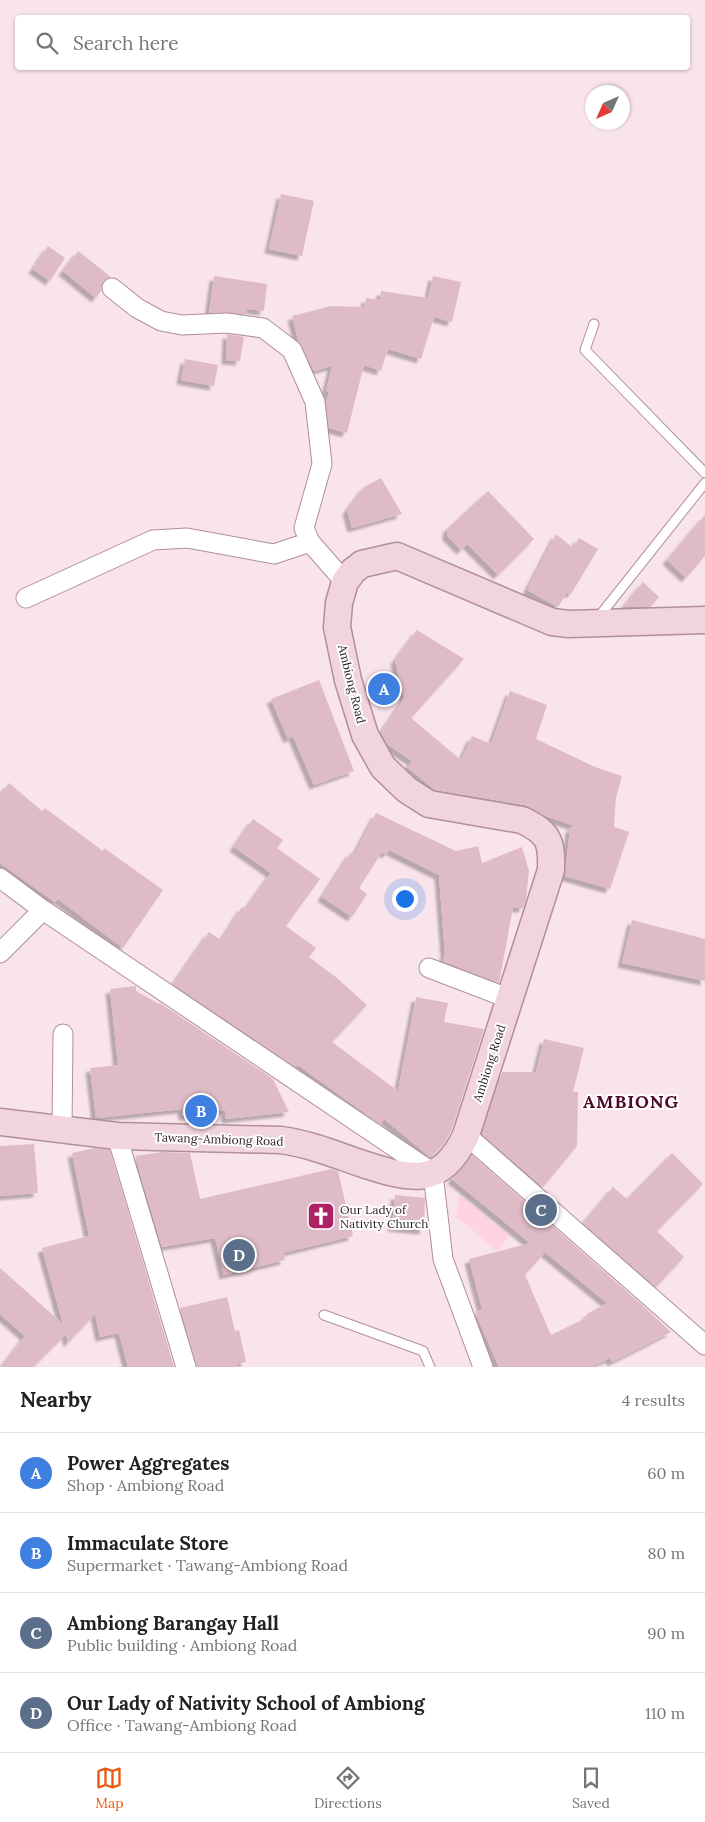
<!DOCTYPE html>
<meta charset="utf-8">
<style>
body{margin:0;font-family:Lora,serif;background:#f6f6f6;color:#202124}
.compass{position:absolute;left:585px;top:85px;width:45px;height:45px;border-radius:50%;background:#fff;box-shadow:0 1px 4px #0004;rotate:225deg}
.you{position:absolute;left:404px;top:898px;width:18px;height:18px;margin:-12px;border:4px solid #fff;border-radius:50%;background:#1a73e8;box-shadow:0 0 0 8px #1a73e833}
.badge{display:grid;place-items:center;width:32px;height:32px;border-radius:50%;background:#ea580c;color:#fff;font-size:16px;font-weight:700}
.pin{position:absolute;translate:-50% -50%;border:2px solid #fff;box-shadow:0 1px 5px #0006}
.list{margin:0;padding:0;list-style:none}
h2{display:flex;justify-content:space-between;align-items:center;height:65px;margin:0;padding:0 20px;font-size:21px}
h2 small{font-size:16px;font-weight:400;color:#757577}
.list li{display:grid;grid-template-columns:32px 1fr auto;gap:15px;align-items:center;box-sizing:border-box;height:80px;padding:0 20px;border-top:1px solid #e0e0e0}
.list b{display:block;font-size:19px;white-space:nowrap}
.list p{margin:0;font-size:16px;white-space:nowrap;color:#757577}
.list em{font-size:16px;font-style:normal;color:#757577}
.icon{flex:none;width:28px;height:28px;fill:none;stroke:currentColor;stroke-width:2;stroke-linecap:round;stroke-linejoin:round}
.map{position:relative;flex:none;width:705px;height:1367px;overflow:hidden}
.search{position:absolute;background:#fff;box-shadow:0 1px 4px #0004;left:15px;right:15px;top:15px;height:55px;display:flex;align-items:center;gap:12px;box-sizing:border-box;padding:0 18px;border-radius:5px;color:#757577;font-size:19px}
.sheet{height:385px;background:#fff}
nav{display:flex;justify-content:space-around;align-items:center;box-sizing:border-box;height:70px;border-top:1px solid #e0e0e0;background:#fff;font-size:14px;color:#757577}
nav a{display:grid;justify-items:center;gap:2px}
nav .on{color:#ea580c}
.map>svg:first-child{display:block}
.built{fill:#ffd3e1}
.building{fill:#debbc6;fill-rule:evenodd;filter:url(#shadow)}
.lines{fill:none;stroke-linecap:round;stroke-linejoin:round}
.service-casing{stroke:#b08f9a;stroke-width:11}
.minor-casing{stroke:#b08f9a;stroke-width:21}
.secondary-casing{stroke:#b08f9a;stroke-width:29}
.service{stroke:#fff;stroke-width:9}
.minor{stroke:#fff;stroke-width:19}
.secondary{stroke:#f1d4df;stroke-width:26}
.labels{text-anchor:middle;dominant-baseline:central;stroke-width:4;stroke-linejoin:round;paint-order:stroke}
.street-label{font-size:12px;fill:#2a1d22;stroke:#fff}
.poi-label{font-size:12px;fill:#2a1d22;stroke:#fff;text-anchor:start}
.district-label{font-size:18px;font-weight:bold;letter-spacing:1px;fill:#4c0a29;stroke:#fff}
</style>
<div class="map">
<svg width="705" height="1367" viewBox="0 0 705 1367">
<defs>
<filter id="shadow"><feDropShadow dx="-4.5" dy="4.5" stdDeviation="1" flood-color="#0004"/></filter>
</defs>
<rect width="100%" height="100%" fill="#fae4eb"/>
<path class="built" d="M 459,1195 L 509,1236 L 497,1251 L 456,1216 Z"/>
<path class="building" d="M 281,194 L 314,201 L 302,256 L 269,249 Z
M 48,246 L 65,258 L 50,281 L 33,269 Z
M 78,251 L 111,277 L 103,281 L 101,291 L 96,298 L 63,271 Z
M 214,276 L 267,284 L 264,311 L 247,309 L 246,314 L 209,313 Z
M 433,276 L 461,282 L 452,322 L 434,317 L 421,359 L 388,349 L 381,371 L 364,365 L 347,433 L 329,428 L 326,402 L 329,392 L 326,391 L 332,366 L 314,371 L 298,340 L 292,316 L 331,306 L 364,307 L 366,298 L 380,300 L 381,291 L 428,298 Z
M 227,334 L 244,337 L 240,361 L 226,360 Z
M 185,359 L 218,365 L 214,386 L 181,380 Z
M 381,478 L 402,514 L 352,528 L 347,510 L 364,487 Z
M 488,491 L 534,539 L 498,575 L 467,544 L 461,550 L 447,536 L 447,529 Z
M 705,515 L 705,556 L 686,578 L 667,560 Z
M 556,534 L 573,548 L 579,538 L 598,549 L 571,594 L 567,592 L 558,607 L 527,590 Z
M 643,582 L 659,597 L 650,607 L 623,607 Z
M 417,630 L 464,659 L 411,718 L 461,760 L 472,736 L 491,744 L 510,691 L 547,705 L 536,739 L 595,767 L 622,776 L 616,798 L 614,827 L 629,832 L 610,889 L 565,876 L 570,828 L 575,826 L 545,816 L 525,805 L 435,790 L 407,767 L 412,761 L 387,744 L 381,732 L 404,698 L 395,660 Z
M 319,680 L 354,771 L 314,785 L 293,736 L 288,739 L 271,699 Z
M 9,783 L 42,811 L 45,808 L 103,851 L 104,848 L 163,890 L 123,948 L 58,899 L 55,902 L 0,863 L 0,794 Z
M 376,813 L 456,851 L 478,846 L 482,863 L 522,847 L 529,871 L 526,899 L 523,908 L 513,908 L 499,983 L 443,961 L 445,954 L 439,875 L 389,850 L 387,854 L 382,852 L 359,888 L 367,894 L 352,917 L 322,897 L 350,853 L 354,855 Z
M 253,819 L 283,840 L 277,848 L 320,879 L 286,926 L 316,948 L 309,957 L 337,978 L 367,1005 L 332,1042 L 398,1091 L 416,997 L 448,1003 L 444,1022 L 484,1029 L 452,1129 L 444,1144 L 430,1157 L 384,1119 L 380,1124 L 298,1065 L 296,1067 L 173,984 L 209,932 L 221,940 L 242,907 L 245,909 L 271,873 L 234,847 Z
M 632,920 L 705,939 L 705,981 L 622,963 Z
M 136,986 L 136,991 L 159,1004 L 160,1003 L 273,1079 L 289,1112 L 226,1119 L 225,1110 L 183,1116 L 182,1109 L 96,1118 L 90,1068 L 118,1065 L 110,989 Z
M 544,1039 L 584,1048 L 573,1092 L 578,1092 L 577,1146 L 543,1187 L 482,1134 L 502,1072 L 536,1072 Z
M 34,1144 L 38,1193 L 0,1196 L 0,1146 Z
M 94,1148 L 110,1150 L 174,1367 L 128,1367 L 119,1333 L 100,1337 L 95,1314 L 68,1343 L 66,1334 L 33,1367 L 1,1367 L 25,1336 L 0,1314 L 0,1268 L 63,1324 L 42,1248 L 89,1236 L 72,1153 Z
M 163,1152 L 190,1153 L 200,1199 L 331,1169 L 338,1171 L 353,1236 L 283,1253 L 285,1260 L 224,1275 L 215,1238 L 162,1247 L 135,1156 Z
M 672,1153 L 703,1184 L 657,1231 L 684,1257 L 656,1287 L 583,1223 L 613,1187 L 627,1199 Z
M 472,1155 L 642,1305 L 671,1332 L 612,1362 L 610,1358 L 591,1367 L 499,1367 L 475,1312 L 482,1309 L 469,1259 L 530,1243 L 452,1179 ZM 545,1252 L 607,1303 L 587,1314 L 588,1317 L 551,1335 L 525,1275 Z
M 395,1195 L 425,1198 L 424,1230 L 392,1227 Z
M 227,1297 L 235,1331 L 239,1330 L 246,1362 L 237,1364 L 238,1367 L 197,1367 L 180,1308 Z"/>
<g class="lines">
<g class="service-casing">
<path id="service" d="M 594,324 L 585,350 L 705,473
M 597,619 L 705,483
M 324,1315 L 423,1351 L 430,1367"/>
</g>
<g class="minor-casing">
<path id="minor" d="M 112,288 L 137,308 L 161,321 L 182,325 L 227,323 L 263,328 L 292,350 L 315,402 L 322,464 L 304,528 L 310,542 L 345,582
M 26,598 L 153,540 L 187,538 L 274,554 L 310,542
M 0,878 L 43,910 L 433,1173 L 443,1259 L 483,1367
M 0,953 L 43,910
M 429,968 L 510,999
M 62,1130 L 63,1034
M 466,1135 L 705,1345
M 117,1136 L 186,1367"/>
</g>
<g class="secondary-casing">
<path id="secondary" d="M 0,1122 L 117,1136 L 281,1140 C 310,1144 336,1155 363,1164 C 410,1179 441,1189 466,1135 L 551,870 C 552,841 549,833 522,820 L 429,804 L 407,790 L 383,767 L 365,735 L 348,680 L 337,627 L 339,603 L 345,582 L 353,571 L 362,564 L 397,556 L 552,622 L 569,624 L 705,620"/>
</g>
<use href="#service" class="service"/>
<use href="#minor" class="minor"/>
<use href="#secondary" class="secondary"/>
</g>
<defs>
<g id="church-square" transform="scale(1.4375)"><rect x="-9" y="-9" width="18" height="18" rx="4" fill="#ac2264" stroke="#fff"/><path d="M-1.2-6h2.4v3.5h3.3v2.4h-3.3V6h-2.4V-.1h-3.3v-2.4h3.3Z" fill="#fff"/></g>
</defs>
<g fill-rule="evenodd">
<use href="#church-square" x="321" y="1216"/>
</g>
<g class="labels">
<g class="street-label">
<text transform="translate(352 684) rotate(76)">Ambiong Road</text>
<text transform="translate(489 1063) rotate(-72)">Ambiong Road</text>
<text transform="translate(219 1139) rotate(2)">Tawang-Ambiong Road</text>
</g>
<g class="poi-label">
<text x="340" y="1209">Our Lady of<tspan x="340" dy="14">Nativity Church</tspan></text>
</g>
<g class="district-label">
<text x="631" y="1101">AMBIONG</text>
</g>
</g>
</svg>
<svg class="compass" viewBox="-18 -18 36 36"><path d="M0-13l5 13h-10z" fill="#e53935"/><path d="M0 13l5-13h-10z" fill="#757577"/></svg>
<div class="you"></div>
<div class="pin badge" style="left:384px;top:689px;background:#3f7fe0">A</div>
<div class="pin badge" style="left:201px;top:1111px;background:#3f7fe0">B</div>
<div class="pin badge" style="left:541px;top:1210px;background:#5c6f8a">C</div>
<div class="pin badge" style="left:239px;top:1255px;background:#5c6f8a">D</div>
<div class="search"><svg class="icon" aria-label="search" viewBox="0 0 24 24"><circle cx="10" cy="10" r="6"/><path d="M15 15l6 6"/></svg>Search here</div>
</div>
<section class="sheet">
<h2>Nearby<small>4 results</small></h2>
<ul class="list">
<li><span class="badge" style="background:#3f7fe0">A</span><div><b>Power Aggregates</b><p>Shop · Ambiong Road</p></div><em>60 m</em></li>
<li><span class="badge" style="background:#3f7fe0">B</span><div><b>Immaculate Store</b><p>Supermarket · Tawang-Ambiong Road</p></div><em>80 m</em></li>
<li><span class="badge" style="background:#5c6f8a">C</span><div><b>Ambiong Barangay Hall</b><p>Public building · Ambiong Road</p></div><em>90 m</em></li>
<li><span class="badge" style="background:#5c6f8a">D</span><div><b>Our Lady of Nativity School of Ambiong</b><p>Office · Tawang-Ambiong Road</p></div><em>110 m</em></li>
</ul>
</section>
<nav>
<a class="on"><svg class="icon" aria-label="map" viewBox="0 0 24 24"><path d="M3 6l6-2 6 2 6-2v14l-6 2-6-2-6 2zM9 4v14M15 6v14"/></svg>Map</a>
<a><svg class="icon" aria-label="directions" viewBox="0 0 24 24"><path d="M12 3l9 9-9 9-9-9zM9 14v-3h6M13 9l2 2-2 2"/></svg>Directions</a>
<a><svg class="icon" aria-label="saved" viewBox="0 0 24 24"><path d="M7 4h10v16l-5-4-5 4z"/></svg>Saved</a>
</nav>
